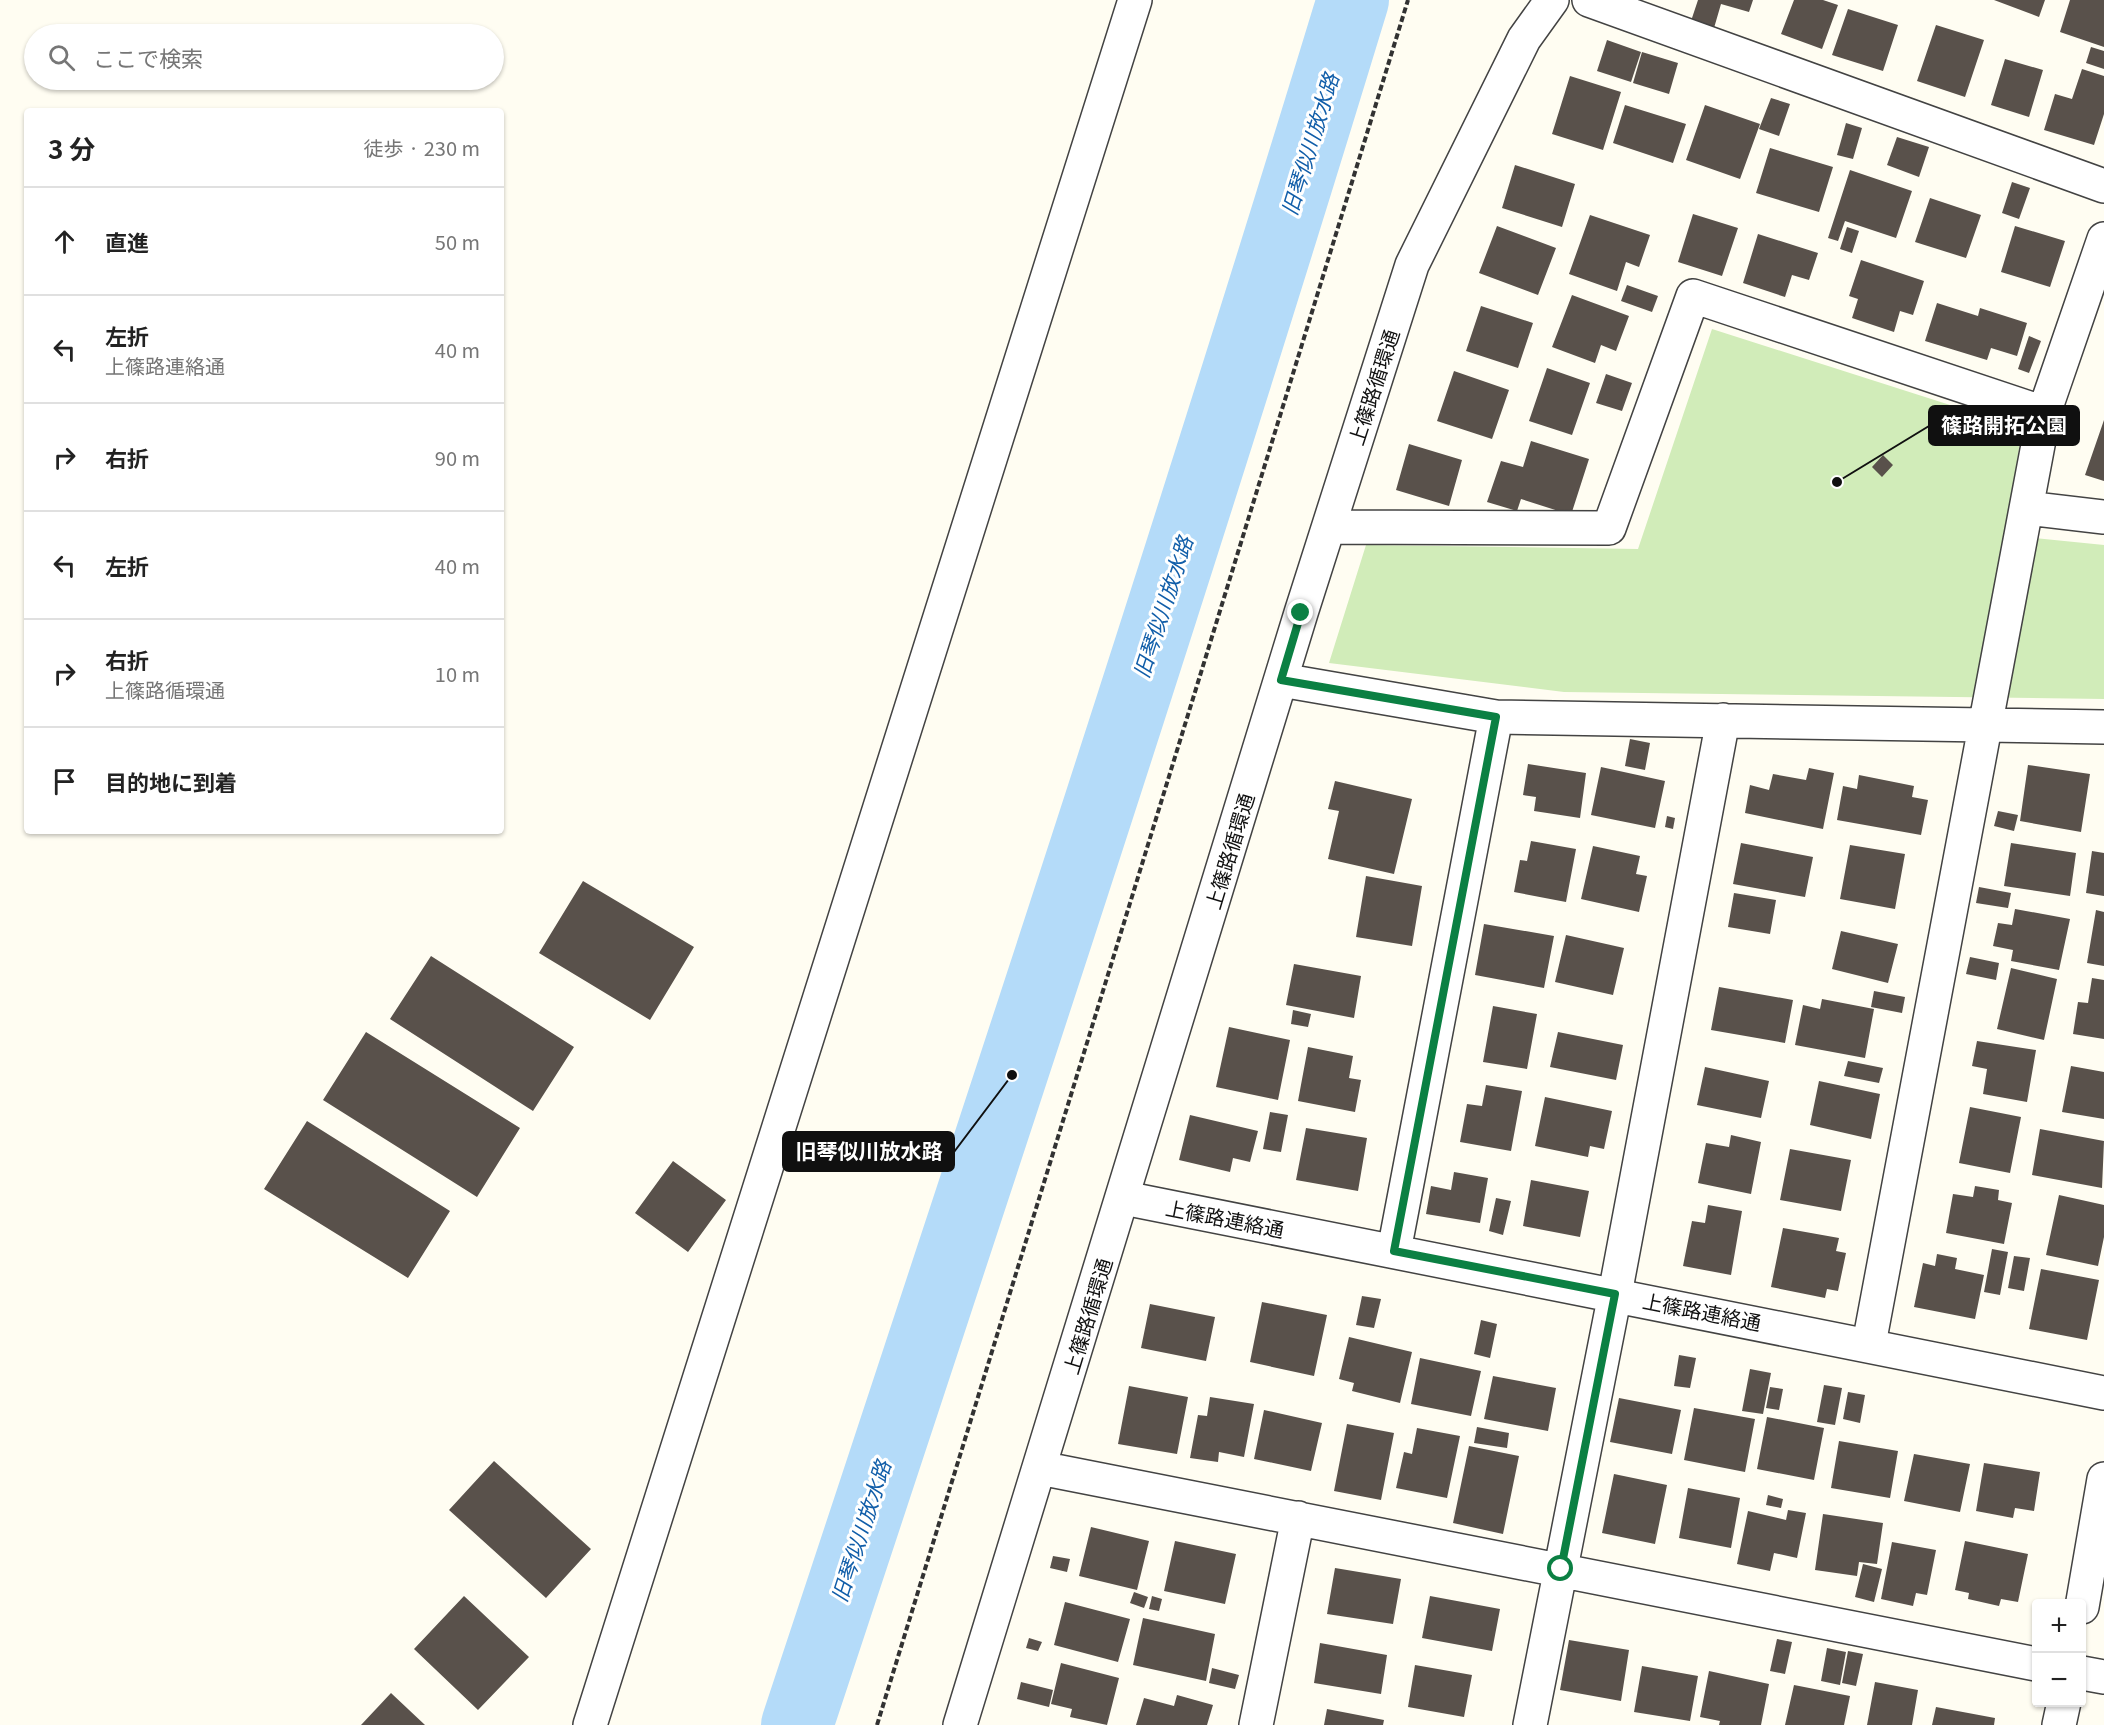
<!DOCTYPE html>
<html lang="ja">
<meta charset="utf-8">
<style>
body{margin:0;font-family:Georgia,"Noto Sans JP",serif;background:#f6f6f6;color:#222}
.controls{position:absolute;right:18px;bottom:18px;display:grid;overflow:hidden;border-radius:6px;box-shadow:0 2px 4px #0004}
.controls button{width:54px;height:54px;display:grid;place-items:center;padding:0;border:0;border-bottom:2px solid #e0e0e0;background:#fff;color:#222;font:30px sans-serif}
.stop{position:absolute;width:18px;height:18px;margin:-14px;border:4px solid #0b8043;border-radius:50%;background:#fff}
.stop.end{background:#0b8043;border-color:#fff;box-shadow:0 2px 6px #0008}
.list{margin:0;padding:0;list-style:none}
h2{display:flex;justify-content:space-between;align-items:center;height:78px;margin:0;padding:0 24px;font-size:26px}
h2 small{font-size:20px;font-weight:400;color:#767676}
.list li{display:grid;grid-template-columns:39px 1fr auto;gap:18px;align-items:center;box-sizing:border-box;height:108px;padding:0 24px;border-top:2px solid #e0e0e0}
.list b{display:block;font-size:22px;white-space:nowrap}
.list p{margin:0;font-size:20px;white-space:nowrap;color:#767676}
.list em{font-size:20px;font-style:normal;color:#767676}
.icon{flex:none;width:33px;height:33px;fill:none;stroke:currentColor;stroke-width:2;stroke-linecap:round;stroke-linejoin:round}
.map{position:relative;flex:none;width:2104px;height:1725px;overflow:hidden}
.search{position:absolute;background:#fff;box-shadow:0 2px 4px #0004;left:24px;top:24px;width:480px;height:66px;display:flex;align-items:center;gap:15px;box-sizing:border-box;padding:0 21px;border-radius:33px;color:#767676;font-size:22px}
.panel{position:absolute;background:#fff;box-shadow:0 2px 4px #0004;left:24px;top:108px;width:480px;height:726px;border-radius:6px}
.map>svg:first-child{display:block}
.green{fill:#d1ecb9}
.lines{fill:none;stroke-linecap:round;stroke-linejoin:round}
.river{stroke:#b4dbf9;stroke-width:72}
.building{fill:#59514b}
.minor-casing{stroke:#434343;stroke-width:36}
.path{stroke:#323232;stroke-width:4;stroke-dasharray:6 3;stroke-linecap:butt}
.minor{stroke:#fff;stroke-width:33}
.route{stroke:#0b8043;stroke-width:8}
.labels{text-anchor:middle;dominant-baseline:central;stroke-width:6;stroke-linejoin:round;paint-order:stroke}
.street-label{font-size:20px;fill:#101010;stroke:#fff}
.water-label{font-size:21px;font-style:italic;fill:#115ea9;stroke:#fff}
.leader{fill:none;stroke:#101010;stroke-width:2}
.callout-dot{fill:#101010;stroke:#fff;stroke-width:2}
.callout{fill:#101010;stroke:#101010;stroke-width:2}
.callout-label{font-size:21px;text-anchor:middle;font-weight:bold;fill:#fff}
</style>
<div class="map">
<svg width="2104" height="1725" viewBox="0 0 2104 1725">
<rect width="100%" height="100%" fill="#fffdf2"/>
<path class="green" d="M 1712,329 L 2022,428 L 2006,535 L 2104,545 L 2104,699 L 1564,692 L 1329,663 L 1366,545 L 1638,549 Z"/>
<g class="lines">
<path class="river" d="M 797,1725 C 987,1151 1177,578 1353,0"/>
</g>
<path class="building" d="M 1698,0 L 1753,0 L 1749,12 L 1721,4 L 1714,28 L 1691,21 Z
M 1794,0 L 1823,0 L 1838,5 L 1822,49 L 1781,34 Z
M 1994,0 L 2045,0 L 2039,17 Z
M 2070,0 L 2104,0 L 2104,47 L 2060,32 Z
M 1848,9 L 1898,25 L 1883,71 L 1832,55 Z
M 1936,25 L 1984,40 L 1965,97 L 1917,81 Z
M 1607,40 L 1641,52 L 1631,82 L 1597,71 Z
M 2091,47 L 2104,51 L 2104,69 L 2086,63 Z
M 1642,52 L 1678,63 L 1669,94 L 1633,83 Z
M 2005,59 L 2043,70 L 2029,117 L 1991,105 Z
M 2082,69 L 2104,76 L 2104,114 L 2094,145 L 2044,130 L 2055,94 L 2072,99 Z
M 1570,76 L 1621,92 L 1603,150 L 1552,134 Z
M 1771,98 L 1790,104 L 1779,136 L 1759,129 Z
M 1625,105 L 1686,124 L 1673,163 L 1613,143 Z
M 1705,105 L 1760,124 L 1740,179 L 1686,160 Z
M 1846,123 L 1862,128 L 1853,159 L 1837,155 Z
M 1897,137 L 1929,147 L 1919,177 L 1887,165 Z
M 1770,148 L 1833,167 L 1819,212 L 1756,193 Z
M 1515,165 L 1575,184 L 1562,227 L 1502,208 Z
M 1850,170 L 1912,191 L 1896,238 L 1845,221 L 1838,241 L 1828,238 Z
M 2012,182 L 2030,188 L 2019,219 L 2002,213 Z
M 1930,198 L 1981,215 L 1966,258 L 1915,242 Z
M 1693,214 L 1738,228 L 1722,276 L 1678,262 Z
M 1590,215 L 1650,235 L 1639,267 L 1626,262 L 1617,291 L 1569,274 Z
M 1497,226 L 1556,248 L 1538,295 L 1479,273 Z
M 2015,226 L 2065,241 L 2050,287 L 2001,272 Z
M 1847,227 L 1859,231 L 1852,253 L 1840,249 Z
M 1758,234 L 1818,253 L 1809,280 L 1792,275 L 1785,297 L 1743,283 Z
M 1861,260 L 1924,281 L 1913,315 L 1900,311 L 1894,332 L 1852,318 L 1858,299 L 1849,296 Z
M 1627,285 L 1658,296 L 1652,312 L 1621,301 Z
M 1572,295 L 1629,316 L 1616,351 L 1601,345 L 1595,363 L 1552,347 Z
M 1937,303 L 1978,316 L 1980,308 L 2027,323 L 2017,356 L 1991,348 L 1987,360 L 1925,341 Z
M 1481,306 L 1533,323 L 1518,368 L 1466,351 Z
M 2029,336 L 2041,341 L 2029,373 L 2018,369 Z
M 1547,368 L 1590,383 L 1572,435 L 1529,421 Z
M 1454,371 L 1509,390 L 1492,439 L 1437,421 Z
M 1606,374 L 1632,383 L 1622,411 L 1596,403 Z
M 2104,420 L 2104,481 L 2085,475 Z
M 1531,441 L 1589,459 L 1571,515 L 1521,499 L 1517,511 L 1487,502 L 1501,461 L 1523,467 Z
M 1409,444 L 1462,460 L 1449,506 L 1396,490 Z
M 1883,455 L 1893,465 L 1882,477 L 1872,467 Z
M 1630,739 L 1650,743 L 1645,770 L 1625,766 Z
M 1528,764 L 1586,773 L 1580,818 L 1534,811 L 1536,797 L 1523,795 Z
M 2028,765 L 2090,774 L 2081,832 L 2020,821 Z
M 1601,767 L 1665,781 L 1655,828 L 1591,815 Z
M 1809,768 L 1834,773 L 1823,829 L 1745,813 L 1750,785 L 1769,790 L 1773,774 L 1806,780 Z
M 1859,775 L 1914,786 L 1912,797 L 1928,800 L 1921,835 L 1837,820 L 1843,786 L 1857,789 Z
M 1335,781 L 1412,799 L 1394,874 L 1328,859 L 1339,811 L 1328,809 Z
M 1998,811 L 2018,815 L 2014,831 L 1994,826 Z
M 1667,816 L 1675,818 L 1673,829 L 1665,827 Z
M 1531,841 L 1576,849 L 1566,902 L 1514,892 L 1520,860 L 1527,861 Z
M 1741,843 L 1813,857 L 1805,897 L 1733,884 Z
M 2011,843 L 2076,853 L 2070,896 L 2004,886 Z
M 1850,845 L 1905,854 L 1895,909 L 1840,899 Z
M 1593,846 L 1640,856 L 1636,874 L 1647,876 L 1639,912 L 1581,899 Z
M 2092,851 L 2104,853 L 2104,896 L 2086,893 Z
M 1366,876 L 1422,886 L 1412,946 L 1356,937 Z
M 583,881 L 694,947 L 650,1020 L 539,953 Z
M 1979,887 L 2011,893 L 2008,908 L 1976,903 Z
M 1734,893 L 1776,900 L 1770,934 L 1728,927 Z
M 2015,909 L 2070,919 L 2059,970 L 2011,961 L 2013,950 L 1993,946 L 1998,923 L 2012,925 Z
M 2096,910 L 2104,912 L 2104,966 L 2087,963 Z
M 1484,924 L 1554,936 L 1544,988 L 1475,975 Z
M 1841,931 L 1898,944 L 1888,983 L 1832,969 Z
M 1566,935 L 1624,948 L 1613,995 L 1555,982 Z
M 431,956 L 574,1047 L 533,1111 L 390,1019 Z
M 1970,957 L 1999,963 L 1996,980 L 1966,974 Z
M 1294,964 L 1361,976 L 1354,1018 L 1286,1005 Z
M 2011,968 L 2057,979 L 2044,1040 L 1997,1029 Z
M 2092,978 L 2104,980 L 2104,1039 L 2073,1034 L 2078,1002 L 2088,1003 Z
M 1719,987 L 1793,1000 L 1785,1043 L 1711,1030 Z
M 1874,991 L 1905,997 L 1902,1013 L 1871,1007 Z
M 1822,999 L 1874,1009 L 1865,1058 L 1795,1045 L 1803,1005 L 1820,1009 Z
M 1493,1006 L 1537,1014 L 1527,1069 L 1483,1062 Z
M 1293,1010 L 1311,1014 L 1308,1027 L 1291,1024 Z
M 1229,1027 L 1290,1040 L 1278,1100 L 1216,1087 Z
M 366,1032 L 520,1128 L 477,1197 L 323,1100 Z
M 1558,1032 L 1623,1045 L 1616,1080 L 1550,1067 Z
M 1977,1041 L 2036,1050 L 2027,1102 L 1983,1094 L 1987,1069 L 1972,1066 Z
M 1308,1047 L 1353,1056 L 1349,1078 L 1361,1080 L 1355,1112 L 1298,1101 Z
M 1848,1061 L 1883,1068 L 1879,1083 L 1844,1076 Z
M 2071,1066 L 2104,1072 L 2104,1119 L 2062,1112 Z
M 1705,1067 L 1769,1081 L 1761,1118 L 1697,1105 Z
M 1819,1081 L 1880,1094 L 1871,1139 L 1810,1125 Z
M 1486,1085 L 1522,1091 L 1511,1151 L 1460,1142 L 1467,1104 L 1482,1106 Z
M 1545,1097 L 1612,1111 L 1604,1149 L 1590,1146 L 1588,1157 L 1535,1146 Z
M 1970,1107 L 2021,1117 L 2010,1173 L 1959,1163 Z
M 1270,1112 L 1288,1115 L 1281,1152 L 1263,1149 Z
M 1190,1115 L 1258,1131 L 1250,1162 L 1233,1158 L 1230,1172 L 1179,1160 Z
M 307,1121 L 450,1211 L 408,1278 L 264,1189 Z
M 1306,1128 L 1367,1138 L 1358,1191 L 1296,1180 Z
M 2040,1129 L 2104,1141 L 2102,1188 L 2032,1175 Z
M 1731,1135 L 1761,1142 L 1751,1194 L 1698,1183 L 1706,1143 L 1729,1147 Z
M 1790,1149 L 1851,1160 L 1841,1211 L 1780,1200 Z
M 673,1161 L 726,1200 L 688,1252 L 635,1213 Z
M 1454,1172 L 1488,1178 L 1480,1223 L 1426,1214 L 1431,1186 L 1451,1190 Z
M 1531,1180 L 1589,1191 L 1580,1237 L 1523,1226 Z
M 1975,1186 L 1999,1190 L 1998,1200 L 2012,1203 L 2004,1244 L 1946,1233 L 1953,1194 L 1973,1197 Z
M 2059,1195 L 2104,1205 L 2104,1237 L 2098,1266 L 2046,1255 Z
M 1496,1198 L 1511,1201 L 1503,1235 L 1489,1231 Z
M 1708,1205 L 1742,1211 L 1731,1275 L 1683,1266 L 1692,1221 L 1705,1223 Z
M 1783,1228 L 1839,1238 L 1836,1251 L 1846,1253 L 1838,1291 L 1827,1289 L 1825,1298 L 1771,1287 Z
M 1992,1249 L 2008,1252 L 2000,1295 L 1984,1292 Z
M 1937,1254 L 1957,1258 L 1955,1269 L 1984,1275 L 1975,1319 L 1914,1307 L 1923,1263 L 1935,1266 Z
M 2014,1256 L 2030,1258 L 2024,1291 L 2008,1288 Z
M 2041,1269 L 2099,1280 L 2087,1340 L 2029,1329 Z
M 1362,1296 L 1381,1299 L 1374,1328 L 1356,1325 Z
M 1262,1302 L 1327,1315 L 1314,1376 L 1250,1362 Z
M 1150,1304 L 1215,1317 L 1206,1361 L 1141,1348 Z
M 1481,1320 L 1497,1324 L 1490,1358 L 1474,1354 Z
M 1349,1337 L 1412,1352 L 1400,1403 L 1352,1391 L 1354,1383 L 1339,1379 Z
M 1679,1355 L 1696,1358 L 1690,1388 L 1674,1386 Z
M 1420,1358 L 1481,1371 L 1471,1416 L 1411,1404 Z
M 1750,1369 L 1771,1373 L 1763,1414 L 1742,1411 Z
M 1493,1376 L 1556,1388 L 1548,1431 L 1484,1419 Z
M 1824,1385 L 1842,1388 L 1835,1425 L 1817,1422 Z
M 1129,1386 L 1188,1397 L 1177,1454 L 1118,1444 Z
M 1770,1387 L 1783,1389 L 1779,1410 L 1766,1408 Z
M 1848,1392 L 1865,1395 L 1860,1423 L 1843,1419 Z
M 1210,1397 L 1254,1404 L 1244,1457 L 1219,1452 L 1218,1462 L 1190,1458 L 1198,1415 L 1207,1416 Z
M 1619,1398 L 1681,1410 L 1672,1454 L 1610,1442 Z
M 1694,1408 L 1755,1419 L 1745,1472 L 1684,1460 Z
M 1264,1410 L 1322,1423 L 1311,1471 L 1254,1459 Z
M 1767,1417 L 1824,1428 L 1814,1480 L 1757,1469 Z
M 1347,1424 L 1394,1433 L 1381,1500 L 1334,1491 Z
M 1477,1427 L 1509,1433 L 1507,1448 L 1474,1443 Z
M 1417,1428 L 1460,1436 L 1447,1498 L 1396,1488 L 1404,1452 L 1412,1454 Z
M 1839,1441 L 1898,1451 L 1890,1498 L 1831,1488 Z
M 1469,1446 L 1519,1456 L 1503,1534 L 1453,1523 Z
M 1914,1454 L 1970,1464 L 1960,1512 L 1904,1501 Z
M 494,1461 L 591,1549 L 546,1598 L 449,1510 Z
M 1984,1463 L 2040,1472 L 2034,1511 L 2015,1508 L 2013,1518 L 1976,1511 Z
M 1614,1474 L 1667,1485 L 1655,1544 L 1602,1533 Z
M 1688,1488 L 1740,1498 L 1731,1548 L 1679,1538 Z
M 1768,1495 L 1783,1499 L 1781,1508 L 1766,1505 Z
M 1788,1510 L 1806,1513 L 1797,1558 L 1774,1553 L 1770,1571 L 1737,1564 L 1748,1511 L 1786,1520 Z
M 1823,1514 L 1883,1523 L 1877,1564 L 1859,1562 L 1857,1576 L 1815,1570 Z
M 1091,1527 L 1149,1541 L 1137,1590 L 1079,1576 Z
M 1175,1541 L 1236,1554 L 1225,1604 L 1164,1591 Z
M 1965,1541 L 2028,1554 L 2018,1602 L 2001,1599 L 1999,1606 L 1968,1599 L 1969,1593 L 1955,1590 Z
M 1892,1542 L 1936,1550 L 1927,1595 L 1916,1593 L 1913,1606 L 1881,1599 Z
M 1053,1556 L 1070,1559 L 1067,1572 L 1050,1568 Z
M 1863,1564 L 1882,1569 L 1874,1602 L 1855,1597 Z
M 1335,1568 L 1401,1579 L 1393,1624 L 1327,1614 Z
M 1134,1592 L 1148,1597 L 1144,1608 L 1130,1603 Z
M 464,1596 L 529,1657 L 478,1710 L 414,1649 Z
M 1152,1596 L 1162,1599 L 1159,1611 L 1149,1609 Z
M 1430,1596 L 1500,1609 L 1492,1651 L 1422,1638 Z
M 1065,1602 L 1130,1619 L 1118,1662 L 1054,1645 Z
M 1143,1618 L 1215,1634 L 1206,1681 L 1133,1665 Z
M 1029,1638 L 1042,1642 L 1038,1651 L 1026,1648 Z
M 1777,1639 L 1792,1642 L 1785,1674 L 1770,1671 Z
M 1569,1640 L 1629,1650 L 1621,1701 L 1560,1690 Z
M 1320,1643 L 1387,1655 L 1381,1694 L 1314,1683 Z
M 1827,1648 L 1846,1652 L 1840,1685 L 1821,1681 Z
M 1848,1651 L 1863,1654 L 1856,1686 L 1842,1683 Z
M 1061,1663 L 1119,1678 L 1107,1725 L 1070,1717 L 1072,1709 L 1051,1704 Z
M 1415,1665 L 1472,1675 L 1464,1717 L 1408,1707 Z
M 1642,1666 L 1698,1676 L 1690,1721 L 1634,1712 Z
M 1212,1668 L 1239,1675 L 1235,1689 L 1209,1683 Z
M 1709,1671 L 1769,1684 L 1761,1725 L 1719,1725 L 1720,1721 L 1700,1717 Z
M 1021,1682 L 1053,1690 L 1049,1707 L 1017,1699 Z
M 1875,1682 L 1918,1690 L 1912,1725 L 1867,1725 Z
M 1794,1685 L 1850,1696 L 1844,1725 L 1785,1725 Z
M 391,1693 L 425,1725 L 361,1725 Z
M 1177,1695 L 1213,1705 L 1207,1725 L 1136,1725 L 1144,1698 L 1174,1706 Z
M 1936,1707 L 1995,1718 L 1994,1725 L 1932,1725 Z
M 1327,1709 L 1384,1720 L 1383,1725 L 1324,1725 Z"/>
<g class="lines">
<g class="minor-casing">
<path id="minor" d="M 1589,0 L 2104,186
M 2027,508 L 2104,517
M 1329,527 L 1609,528 L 1693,296 L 2044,413
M 1281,680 L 1496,717 L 2104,727
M 1124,1198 L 2104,1393
M 1394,1251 L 1496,717
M 1869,1344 L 2044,413 L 2104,239
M 1040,1468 L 2036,1664
M 2082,1607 L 2104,1479
M 2082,1673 L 2104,1677
M 590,1725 L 1135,0
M 960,1725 L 1301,613 L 1412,265 L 1524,39 L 1552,0
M 1256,1725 L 1298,1518
M 1530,1725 L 1615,1294 L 1723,720
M 2059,1725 L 2064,1702"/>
</g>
<path class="path" d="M 877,1725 L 1408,0"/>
<use href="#minor" class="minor"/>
</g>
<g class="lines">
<path class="route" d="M 1301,613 L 1281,680 L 1496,717 L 1394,1251 L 1615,1294 L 1561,1569"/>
</g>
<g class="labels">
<g class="street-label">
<text transform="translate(1373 387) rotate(-72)">上篠路循環通</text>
<text transform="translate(1229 851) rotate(-73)">上篠路循環通</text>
<text transform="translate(1225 1218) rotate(11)">上篠路連絡通</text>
<text transform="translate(1702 1311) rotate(11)">上篠路連絡通</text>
<text transform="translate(1087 1316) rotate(-73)">上篠路循環通</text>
</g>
<g class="water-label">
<text transform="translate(1309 144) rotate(-73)">旧琴似川放水路</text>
<text transform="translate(1162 607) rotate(-72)">旧琴似川放水路</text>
<text transform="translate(860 1531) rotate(-72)">旧琴似川放水路</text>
</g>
</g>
<path class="leader" d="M1837 482L1929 426M1012 1075L954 1152"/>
<g class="callout-dot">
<circle cx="1837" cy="482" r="6"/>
<circle cx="1012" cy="1075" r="6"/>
</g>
<g class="callout">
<rect x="1929" y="406" width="150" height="39" rx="6"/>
<rect x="783" y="1132" width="171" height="39" rx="6"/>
</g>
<g class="callout-label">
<text x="2004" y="433">篠路開拓公園</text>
<text x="869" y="1159">旧琴似川放水路</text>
</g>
</svg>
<div class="controls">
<button>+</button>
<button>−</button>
</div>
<div class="stop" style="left:1561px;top:1569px"></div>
<div class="stop end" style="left:1301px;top:613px"></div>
<div class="search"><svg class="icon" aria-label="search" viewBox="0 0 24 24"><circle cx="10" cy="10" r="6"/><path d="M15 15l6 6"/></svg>ここで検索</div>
<section class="panel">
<h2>3 分<small>徒歩 · 230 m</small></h2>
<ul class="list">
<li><svg class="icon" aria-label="ahead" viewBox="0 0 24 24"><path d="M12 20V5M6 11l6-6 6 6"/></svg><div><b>直進</b></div><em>50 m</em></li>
<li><svg class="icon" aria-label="left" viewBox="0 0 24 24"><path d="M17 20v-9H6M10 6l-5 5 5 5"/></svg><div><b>左折</b><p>上篠路連絡通</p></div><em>40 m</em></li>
<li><svg class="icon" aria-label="right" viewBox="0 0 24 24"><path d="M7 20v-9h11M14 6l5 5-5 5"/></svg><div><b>右折</b></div><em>90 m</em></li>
<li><svg class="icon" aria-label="left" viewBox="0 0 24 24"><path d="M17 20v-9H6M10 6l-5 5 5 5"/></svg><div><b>左折</b></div><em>40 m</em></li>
<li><svg class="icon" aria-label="right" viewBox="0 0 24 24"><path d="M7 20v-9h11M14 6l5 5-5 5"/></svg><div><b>右折</b><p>上篠路循環通</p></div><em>10 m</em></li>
<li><svg class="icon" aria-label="arrive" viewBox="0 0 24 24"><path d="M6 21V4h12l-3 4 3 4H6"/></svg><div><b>目的地に到着</b></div></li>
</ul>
</section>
</div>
